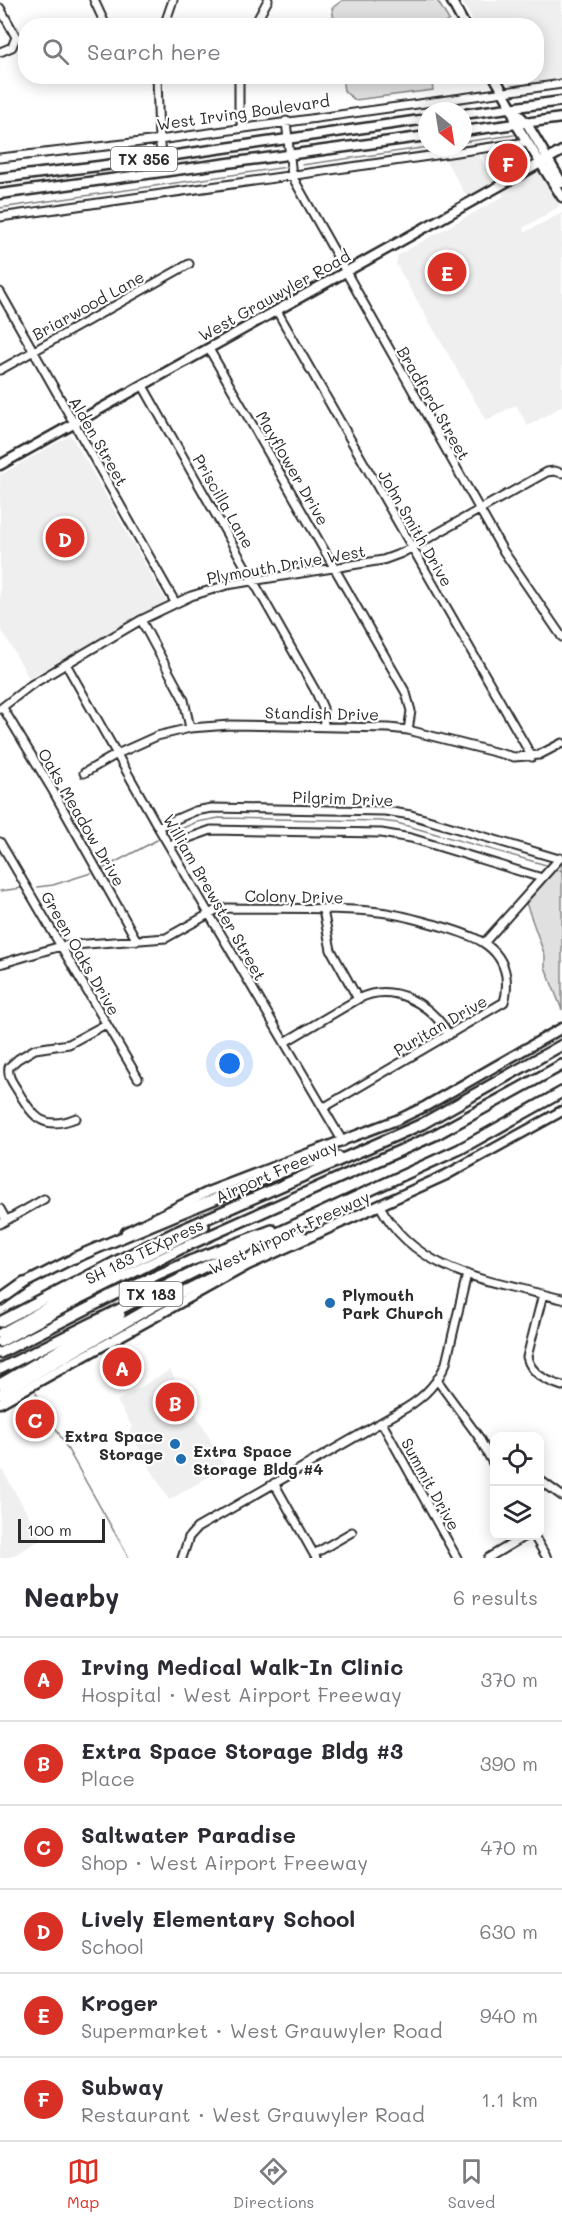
<!DOCTYPE html>
<meta charset="utf-8">
<style>
body{margin:0;font-family:Mali,sans-serif;background:#f2f2f3;color:#2b2b33}
.controls{position:absolute;right:18px;bottom:18px;display:grid;overflow:hidden;border-radius:12px;box-shadow:0 3px 15px #0003}
.controls button{width:54px;height:54px;display:grid;place-items:center;padding:0;border:0;border-bottom:2px solid #e1e1e2;background:#fff;color:#2b2b33;font:30px sans-serif}
.compass{position:absolute;left:418px;top:102px;width:54px;height:54px;border-radius:50%;background:#fff;box-shadow:0 3px 15px #0003;rotate:150deg}
.scale{position:absolute;left:18px;bottom:15px;width:87px;box-sizing:border-box;padding-left:6px;border:3px solid #2b2b2b;border-top:0;font-size:16px;line-height:21px;white-space:nowrap;color:#2b2b2b;-webkit-text-stroke:4px #fff;paint-order:stroke}
.you{position:absolute;left:230px;top:1064px;width:21px;height:21px;margin:-15px;border:4px solid #fff;border-radius:50%;background:#1a73e8;box-shadow:0 0 0 9px #1a73e833}
.badge{display:grid;place-items:center;width:39px;height:39px;border-radius:50%;background:#d93025;color:#fff;font-size:20px;font-weight:700}
.pin{position:absolute;translate:-50% -50%;border:3px solid #fff;box-shadow:0 2px 6px #0006}
.list{margin:0;padding:0;list-style:none}
h2{display:flex;justify-content:space-between;align-items:center;height:78px;margin:0;padding:0 24px;font-size:26px}
h2 small{font-size:20px;font-weight:400;color:#7c7c81}
.list li{display:grid;grid-template-columns:39px 1fr auto;gap:18px;align-items:center;box-sizing:border-box;height:84px;padding:0 24px;border-top:2px solid #e1e1e2}
.list b{display:block;font-size:22px;white-space:nowrap}
.list p{margin:0;font-size:20px;white-space:nowrap;color:#7c7c81}
.list em{font-size:20px;font-style:normal;color:#7c7c81}
.icon{flex:none;width:33px;height:33px;fill:none;stroke:currentColor;stroke-width:2;stroke-linecap:round;stroke-linejoin:round}
.map{position:relative;flex:none;width:562px;height:1558px;overflow:hidden}
.search{position:absolute;background:#fff;box-shadow:0 3px 15px #0003;left:18px;right:18px;top:18px;height:66px;display:flex;align-items:center;gap:15px;box-sizing:border-box;padding:0 21px;border-radius:24px;color:#7c7c81;font-size:22px}
.sheet{height:582px;background:#fff}
nav{display:flex;justify-content:space-around;align-items:center;box-sizing:border-box;height:84px;border-top:2px solid #e1e1e2;background:#fff;font-size:16px;color:#7c7c81}
nav a{display:grid;justify-items:center;gap:3px}
nav .on{color:#d93025}
.map>svg:first-child{display:block}
.built{fill:#efefef}
.green{fill:#e0e0e0;stroke:#868686;stroke-width:1.5}
.lines{fill:none;stroke-linecap:round;stroke-linejoin:round}
.stream{stroke:#7e7e7e;stroke-width:1.5}
.minor-casing{stroke:#2b2b2b;stroke-width:11}
.major-casing{stroke:#2b2b2b;stroke-width:13}
.highway-casing{stroke:#2b2b2b;stroke-width:14}
.minor{stroke:#fff;stroke-width:7}
.major{stroke:#fff;stroke-width:8}
.highway{stroke:#fff;stroke-width:9}
.poi-dot{fill:#1f6fb2;stroke:#fff;stroke-width:2}
.labels{text-anchor:middle;dominant-baseline:central;stroke-width:4.5;stroke-linejoin:round;paint-order:stroke}
.shield{fill:#fff;stroke:#6b6b6b;stroke-width:1.5}
.shield-label{font-size:15px;font-weight:bold;fill:#2b2b2b}
.street-label{font-size:16px;fill:#2b2b2b;stroke:#fff}
.poi-label{font-size:16px;font-weight:bold;fill:#2b2b2b;stroke:#fff;text-anchor:start}
</style>
<div class="map">
<svg width="562" height="1558" viewBox="0 0 562 1558">
<rect width="100%" height="100%" fill="#fff"/>
<filter id="ink" filterUnits="userSpaceOnUse"><feTurbulence type="fractalNoise" baseFrequency=".0167" numOctaves="2"/><feDisplacementMap in="SourceGraphic" scale="12" xChannelSelector="R" yChannelSelector="G"/><feConvolveMatrix kernelMatrix="1 2 1 2 8 2 1 2 1" color-interpolation-filters="sRGB"/></filter>
<g filter="url(#ink)">
<path class="built" d="M 461,0 L 562,0 L 562,78 L 510,85 L 505,77 L 536,76 L 536,26 L 476,25 Z
M 520,146 L 533,158 L 560,206 L 523,228 L 525,232 L 562,213 L 562,406 L 528,426 L 516,405 L 486,420 L 396,264 L 398,255 L 504,196 L 480,152 Z
M 478,153 L 495,183 L 468,199 L 444,157 Z
M 71,435 L 166,601 L 29,678 L 0,627 L 0,475 Z
M 170,1370 L 226,1467 L 169,1500 L 129,1431 L 133,1428 L 117,1401 Z
M 0,1466 L 42,1539 L 9,1558 L 0,1558 Z"/>
<path class="green" d="M 343,0 L 437,0 L 449,20 L 441,26 L 335,25 L 332,8 Z
M 342,77 L 431,77 L 433,90 L 355,100 L 344,91 Z
M 562,862 L 562,1010 L 545,967 L 545,956 L 526,903 Z"/>
<g class="lines">
<path class="stream" d="M 463,142 L 514,135
M 302,165 L 429,147
M 0,208 L 287,167
M 171,833 L 197,822 L 219,818 L 381,821 L 397,823 L 546,865
M 104,868 L 159,839
M 560,870 L 562,871
M 37,887 L 53,885 L 91,873
M 0,891 L 22,888
M 36,1393 L 129,1558"/>
<g class="minor-casing">
<path id="minor" d="M 94,0 L 106,26
M 0,8 L 16,37 L 12,47 L 0,52
M 164,26 L 173,0
M 254,26 L 268,0
M 157,76 L 159,140 L 162,156
M 239,76 L 239,110 L 242,128
M 286,121 L 292,176 L 502,549 L 562,637
M 0,158 L 159,140 L 562,84
M 0,217 L 527,142
M 0,292 L 175,602
M 277,311 L 532,757
M 209,349 L 406,693 L 411,711 L 408,730
M 0,370 L 189,264
M 143,386 L 315,690 L 323,708 L 324,726
M 141,620 L 184,700 L 190,728
M 66,664 L 158,827 L 343,1142
M 3,708 L 53,791 L 137,941
M 0,709 L 31,685 L 66,664 L 141,620 L 191,596 L 227,585 L 383,560 L 402,553 L 547,472 L 554,471 L 562,473
M 84,773 L 117,754 L 157,736 L 190,728 L 230,725 L 389,728 L 408,730 L 514,757 L 539,755 L 562,743
M 158,827 L 195,811 L 212,808 L 385,811 L 411,815 L 559,859
M 0,842 L 138,1078
M 169,845 L 211,830 L 381,833 L 411,838 L 542,878
M 323,910 L 331,950 L 358,999
M 484,943 L 560,858
M 0,964 L 61,946 L 166,938 L 216,910 L 228,908 C 278,909 330,907 379,912 C 399,914 418,920 437,925 C 466,934 500,941 506,976 C 507,986 507,993 504,1002 L 323,1108
M 285,1042 L 358,999 C 393,981 431,1004 449,1035
M 76,1118 C 44,1131 34,1118 19,1093 C 14,1084 7,1077 9,1067 L 18,1059 L 35,1049 L 69,1044 L 106,1024
M 380,1206 C 417,1275 493,1281 562,1299
M 0,1209 L 6,1220
M 0,1224 L 44,1199
M 543,1294 L 527,1357 C 531,1374 547,1381 562,1386
M 437,1380 L 478,1436 L 494,1465
M 382,1423 L 457,1558
M 540,1480 L 562,1496
M 274,1483 L 316,1558
M 534,1536 L 547,1558
M 314,1554 L 352,1532
M 182,1558 L 189,1537 L 197,1528 L 406,1408 C 424,1397 438,1383 446,1363 L 467,1274
M 488,1558 L 525,1536"/>
</g>
<g class="major-casing">
<path id="major" d="M 451,0 L 465,26
M 494,76 L 512,108 L 516,124 L 562,197
M 513,109 L 526,122 L 562,183
M 463,114 L 562,101
M 463,131 L 562,118
M 0,178 L 99,166 L 427,119
M 0,194 L 427,136
M 0,465 L 562,151
M 126,1232 L 210,1191 L 399,1119 L 426,1106 L 562,1028
M 19,1286 L 80,1255
M 0,1403 L 248,1265 L 446,1175 L 562,1111"/>
</g>
<g class="highway-casing">
<path id="highway" d="M 74,1258 C 132,1233 191,1208 250,1185 C 278,1174 308,1160 338,1157
M 0,1300 L 24,1283
M 0,1322 L 125,1257 L 176,1232 L 422,1124 L 562,1045
M 0,1334 L 92,1283 L 204,1226
M 0,1342 L 70,1304 L 182,1248 L 435,1135 L 562,1065
M 0,1353 L 116,1294 L 190,1261 L 272,1230
M 0,1369 L 210,1264 L 460,1149 L 562,1092
M 0,1384 L 120,1315
M 0,1394 L 152,1307 L 297,1235 L 306,1238"/>
</g>
<use href="#minor" class="minor"/>
<use href="#major" class="major"/>
<use href="#highway" class="highway"/>
</g>
</g>
<g class="poi-dot">
<circle cx="330" cy="1303" r="6"/>
<circle cx="175" cy="1444" r="6"/>
<circle cx="181" cy="1459" r="6"/>
</g>
<g class="labels">
<g class="shield">
<rect x="111" y="147" width="66" height="24" rx="4.5"/>
<rect x="119.5" y="1282" width="63" height="24" rx="4.5"/>
</g>
<g class="shield-label">
<text x="144" y="159">TX 356</text>
<text x="151" y="1294">TX 183</text>
</g>
<g class="street-label">
<text transform="translate(243 112) rotate(-8)">West Irving Boulevard</text>
<text transform="translate(274 295) rotate(-29)">West Grauwyler Road</text>
<text transform="translate(88 305) rotate(-29)">Briarwood Lane</text>
<text transform="translate(434 403) rotate(60)">Bradford Street</text>
<text transform="translate(99 441) rotate(60)">Alden Street</text>
<text transform="translate(293 468) rotate(60)">Mayflower Drive</text>
<text transform="translate(224 501) rotate(60)">Priscilla Lane</text>
<text transform="translate(416 528) rotate(60)">John Smith Drive</text>
<text transform="translate(286 564) rotate(-10)">Plymouth Drive West</text>
<text transform="translate(322 713) rotate(1)">Standish Drive</text>
<text transform="translate(343 798) rotate(2)">Pilgrim Drive</text>
<text transform="translate(82 817) rotate(60)">Oaks Meadow Drive</text>
<text transform="translate(294 896) rotate(1)">Colony Drive</text>
<text transform="translate(215 897) rotate(60)">William Brewster Street</text>
<text transform="translate(81 953) rotate(60)">Green Oaks Drive</text>
<text transform="translate(440 1025) rotate(-30)">Puritan Drive</text>
<text transform="translate(276 1171) rotate(-24)">Airport Freeway</text>
<text transform="translate(289 1232) rotate(-25)">West Airport Freeway</text>
<text transform="translate(144 1251) rotate(-26)">SH 183 TEXpress</text>
<text transform="translate(431 1484) rotate(61)">Summit Drive</text>
</g>
<g class="poi-label">
<text x="342" y="1294">Plymouth<tspan x="342" dy="18">Park Church</tspan></text>
<text x="163" y="1435" text-anchor="end">Extra Space<tspan x="163" dy="18">Storage</tspan></text>
<text x="193" y="1450">Extra Space<tspan x="193" dy="18">Storage Bldg #4</tspan></text>
</g>
</g>
</svg>
<div class="controls">
<button><svg class="icon" aria-label="locate" viewBox="0 0 24 24"><circle cx="12" cy="12" r="6"/><path d="M12 2v4M12 18v4M2 12h4M18 12h4"/></svg></button>
<button><svg class="icon" aria-label="layers" viewBox="0 0 24 24"><path d="M12 4l9 5-9 5-9-5zM3 14l9 5 9-5"/></svg></button>
</div>
<svg class="compass" viewBox="-18 -18 36 36"><path d="M0-13l5 13h-10z" fill="#e53935"/><path d="M0 13l5-13h-10z" fill="#7c7c81"/></svg>
<div class="scale">100 m</div>
<div class="you"></div>
<div class="pin badge" style="left:122px;top:1367px">A</div>
<div class="pin badge" style="left:175px;top:1402px">B</div>
<div class="pin badge" style="left:35px;top:1419px">C</div>
<div class="pin badge" style="left:65px;top:538px">D</div>
<div class="pin badge" style="left:447px;top:272px">E</div>
<div class="pin badge" style="left:508px;top:163px">F</div>
<div class="search"><svg class="icon" aria-label="search" viewBox="0 0 24 24"><circle cx="10" cy="10" r="6"/><path d="M15 15l6 6"/></svg>Search here</div>
</div>
<section class="sheet">
<h2>Nearby<small>6 results</small></h2>
<ul class="list">
<li><span class="badge">A</span><div><b>Irving Medical Walk-In Clinic</b><p>Hospital · West Airport Freeway</p></div><em>370 m</em></li>
<li><span class="badge">B</span><div><b>Extra Space Storage Bldg #3</b><p>Place</p></div><em>390 m</em></li>
<li><span class="badge">C</span><div><b>Saltwater Paradise</b><p>Shop · West Airport Freeway</p></div><em>470 m</em></li>
<li><span class="badge">D</span><div><b>Lively Elementary School</b><p>School</p></div><em>630 m</em></li>
<li><span class="badge">E</span><div><b>Kroger</b><p>Supermarket · West Grauwyler Road</p></div><em>940 m</em></li>
<li><span class="badge">F</span><div><b>Subway</b><p>Restaurant · West Grauwyler Road</p></div><em>1.1 km</em></li>
</ul>
</section>
<nav>
<a class="on"><svg class="icon" aria-label="map" viewBox="0 0 24 24"><path d="M3 6l6-2 6 2 6-2v14l-6 2-6-2-6 2zM9 4v14M15 6v14"/></svg>Map</a>
<a><svg class="icon" aria-label="directions" viewBox="0 0 24 24"><path d="M12 3l9 9-9 9-9-9zM9 14v-3h6M13 9l2 2-2 2"/></svg>Directions</a>
<a><svg class="icon" aria-label="saved" viewBox="0 0 24 24"><path d="M7 4h10v16l-5-4-5 4z"/></svg>Saved</a>
</nav>
